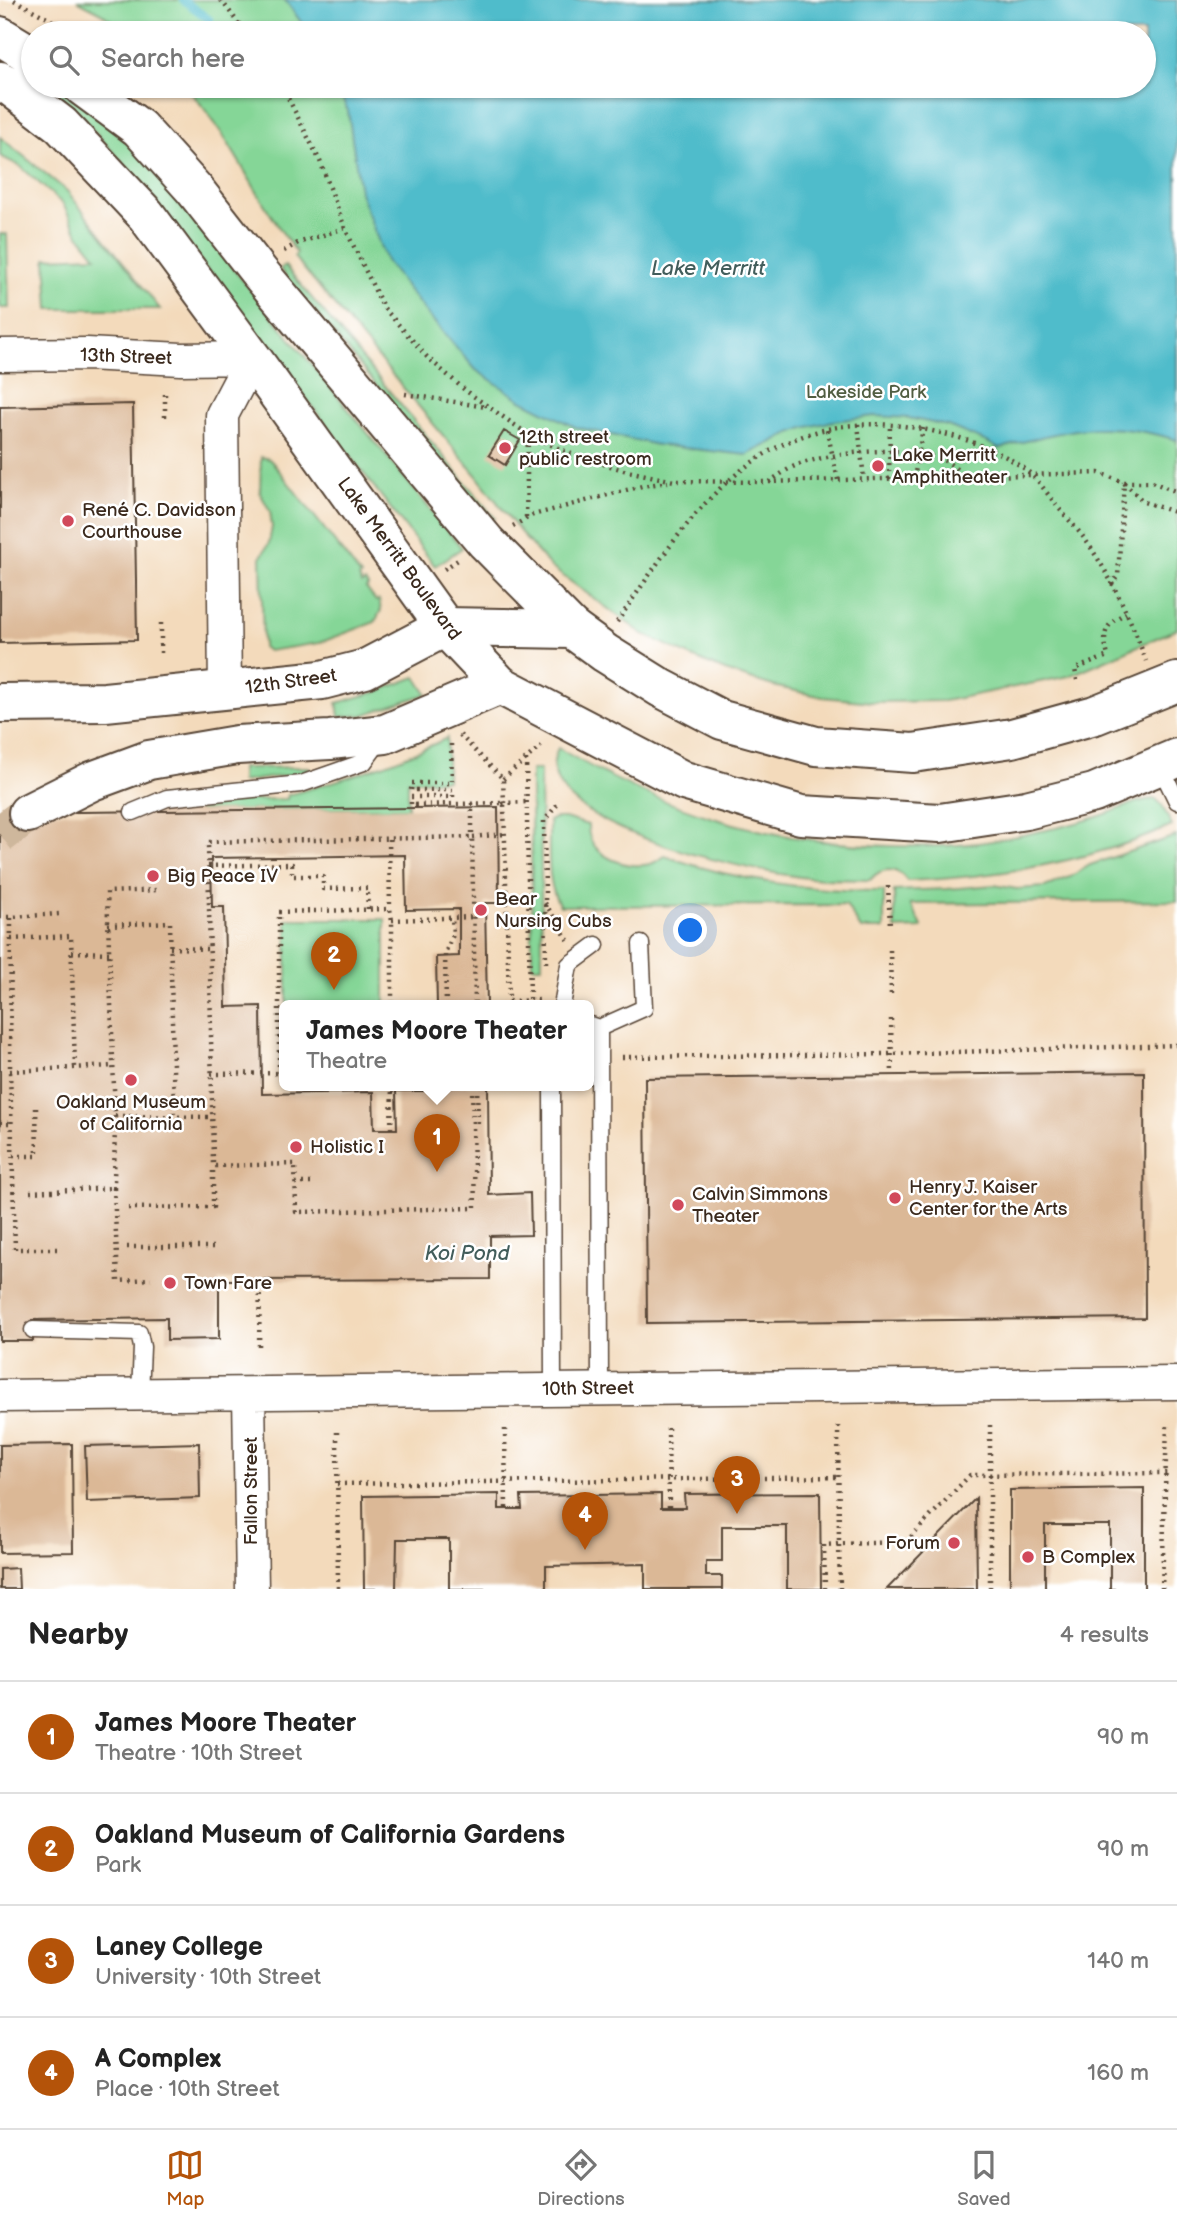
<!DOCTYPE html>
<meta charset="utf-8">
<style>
body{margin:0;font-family:"Balsamiq Sans",sans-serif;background:#f2f2f2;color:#222}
.you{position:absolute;left:691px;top:931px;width:24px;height:24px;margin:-18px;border:5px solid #fff;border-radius:50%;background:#1a73e8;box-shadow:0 0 0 10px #1a73e833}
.badge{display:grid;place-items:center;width:46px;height:46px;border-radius:50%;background:#b45309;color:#fff;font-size:23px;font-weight:700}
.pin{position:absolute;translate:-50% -58px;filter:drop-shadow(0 2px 4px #0008)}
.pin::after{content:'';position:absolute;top:37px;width:24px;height:21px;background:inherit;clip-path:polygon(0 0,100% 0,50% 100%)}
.popup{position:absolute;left:279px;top:1000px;width:315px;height:91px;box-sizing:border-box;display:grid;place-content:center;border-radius:10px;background:#fff;filter:drop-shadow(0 2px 5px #0005);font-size:23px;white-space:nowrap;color:#767676}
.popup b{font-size:26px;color:#222}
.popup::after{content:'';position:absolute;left:50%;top:100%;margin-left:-14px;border:14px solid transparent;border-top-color:#fff}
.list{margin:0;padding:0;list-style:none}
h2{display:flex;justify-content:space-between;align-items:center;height:91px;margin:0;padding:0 28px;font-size:30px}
h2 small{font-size:23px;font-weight:400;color:#767676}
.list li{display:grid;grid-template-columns:46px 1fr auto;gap:21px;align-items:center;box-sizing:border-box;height:112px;padding:0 28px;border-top:2px solid #e0e0e0}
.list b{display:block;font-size:26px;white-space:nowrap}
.list p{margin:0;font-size:23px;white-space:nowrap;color:#767676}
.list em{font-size:23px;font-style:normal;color:#767676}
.icon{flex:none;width:38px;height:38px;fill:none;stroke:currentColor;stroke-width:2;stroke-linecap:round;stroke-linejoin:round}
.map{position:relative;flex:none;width:1177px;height:1589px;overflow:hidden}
.search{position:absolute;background:#fff;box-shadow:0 2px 5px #0004;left:21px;right:21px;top:21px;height:77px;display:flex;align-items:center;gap:18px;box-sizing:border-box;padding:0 24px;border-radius:38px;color:#767676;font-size:26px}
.sheet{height:539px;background:#fff}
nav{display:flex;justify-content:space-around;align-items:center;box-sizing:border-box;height:98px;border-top:2px solid #e0e0e0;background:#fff;font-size:19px;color:#767676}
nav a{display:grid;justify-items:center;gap:4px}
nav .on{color:#b45309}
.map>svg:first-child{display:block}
.green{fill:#85d697;stroke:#60805a;stroke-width:2}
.water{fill:#50bccb;stroke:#467374;stroke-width:2}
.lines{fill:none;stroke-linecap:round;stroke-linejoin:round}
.stream{stroke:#50bccb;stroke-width:8}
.building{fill:#dbb896}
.primary-tunnel{stroke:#ceb79c;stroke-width:38;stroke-dasharray:38 19;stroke-linecap:butt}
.service-casing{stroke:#574436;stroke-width:19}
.minor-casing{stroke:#574436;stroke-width:35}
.secondary-casing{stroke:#574436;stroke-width:42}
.primary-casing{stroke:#574436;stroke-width:42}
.path{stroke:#574436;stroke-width:4.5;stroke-dasharray:2 5;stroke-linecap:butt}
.service{stroke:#fff;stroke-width:16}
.minor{stroke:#fff;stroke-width:32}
.secondary{stroke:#fff;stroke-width:38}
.primary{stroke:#fff;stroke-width:38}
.poi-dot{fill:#d1495b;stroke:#fff;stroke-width:2.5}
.labels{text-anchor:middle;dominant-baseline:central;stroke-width:5;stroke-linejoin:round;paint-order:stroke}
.street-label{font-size:19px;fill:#3b2a1e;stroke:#fff}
.park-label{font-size:19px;fill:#515e42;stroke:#fff}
.poi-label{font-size:19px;fill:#3b2a1e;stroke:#fff;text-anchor:start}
.water-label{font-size:21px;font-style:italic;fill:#425d5b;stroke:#fff}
</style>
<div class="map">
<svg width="1177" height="1589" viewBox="0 0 1177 1589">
<rect width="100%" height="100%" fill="#fff"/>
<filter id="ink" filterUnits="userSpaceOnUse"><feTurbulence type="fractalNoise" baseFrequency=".0143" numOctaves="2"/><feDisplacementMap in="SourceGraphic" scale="14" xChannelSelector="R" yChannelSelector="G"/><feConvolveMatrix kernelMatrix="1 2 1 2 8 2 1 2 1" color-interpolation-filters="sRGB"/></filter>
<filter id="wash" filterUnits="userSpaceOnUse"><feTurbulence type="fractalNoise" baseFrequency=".00686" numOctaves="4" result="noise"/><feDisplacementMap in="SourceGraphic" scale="28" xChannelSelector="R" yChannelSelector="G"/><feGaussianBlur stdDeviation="1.57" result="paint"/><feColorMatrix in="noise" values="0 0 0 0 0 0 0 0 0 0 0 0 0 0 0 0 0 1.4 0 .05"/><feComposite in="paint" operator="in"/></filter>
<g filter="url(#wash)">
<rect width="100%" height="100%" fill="#f3dabb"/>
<path class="green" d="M 77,0 L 1177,0 L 1177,629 L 1069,676 L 944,701 L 872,702 L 823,697 L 773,686 L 725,671 L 692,657 L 643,634 L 552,568 L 525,538 L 476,475 L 294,257 L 297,253 C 256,201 231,134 185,86 L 1144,86 L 1144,33 L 126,33 L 100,12 Z
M 40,86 L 61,86 L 84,102 L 140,155 L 462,548 L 435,566 L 137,179 L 94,131 Z
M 0,137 L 67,191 L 160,309 L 49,309 L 46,258 L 96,256 L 78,234 L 63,204 L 20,166 L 0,156 Z
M 0,234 L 7,234 L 9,308 L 0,308 Z
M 285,266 L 495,518 L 490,522 L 280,269 Z
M 261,457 L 269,459 L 273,463 L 361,576 L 359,578 L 362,584 L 365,582 L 368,586 L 366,588 L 376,601 L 379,600 L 381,610 L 375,622 L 319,643 L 268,651 L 263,647 L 261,557 L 269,543 L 272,527 L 270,511 L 260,493 Z
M 416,677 L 427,694 L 363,715 L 339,717 L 337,703 L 376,692 Z
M 447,738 L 447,780 L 408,781 L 408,808 L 198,811 L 199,801 L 287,799 L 288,795 C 342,780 396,763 447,738 Z
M 558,748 C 662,810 770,844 891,846 C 926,847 962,847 997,840 C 1033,833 1071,826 1106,814 C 1123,808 1138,799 1156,799 L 1162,805 L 1172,826 C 1089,862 997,877 907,881 C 897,866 881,867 870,880 C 846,879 823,880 800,877 C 752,871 520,825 558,748 Z
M 309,767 L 310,772 L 241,782 L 241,768 Z
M 531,770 L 540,770 L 542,966 L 532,966 Z
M 555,818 L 565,818 L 588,825 C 587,855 625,870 650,864 C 655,863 660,859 665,856 C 736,881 809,891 884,891 L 884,929 L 861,929 L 846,905 L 560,906 C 545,882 550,849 549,821 Z
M 1176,836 L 1177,901 L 910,904 L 922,926 L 921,928 L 895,929 L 894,891 L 947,889 L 994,885 L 1017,889 L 1045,887 L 1070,877 L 1090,865 Z
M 287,919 L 385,919 L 385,1006 L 287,1006 Z"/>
<path class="water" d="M 285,0 L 1177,0 L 1177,440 C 1106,419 1069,428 999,449 L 987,442 L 948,426 L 908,418 L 875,416 L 833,421 L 804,428 L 788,434 L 747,455 L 657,445 L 575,427 L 521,400 L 476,370 L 429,316 L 386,261 L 360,192 L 348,111 L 337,86 L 1144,86 L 1144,33 L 309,33 Z"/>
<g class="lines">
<path class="stream" d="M 183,0 L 210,20"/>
</g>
<g id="blocks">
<path class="building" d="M 133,404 L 137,640 L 0,643 L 0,407 Z
M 504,431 L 520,440 L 505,465 L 489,455 Z
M 498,807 L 499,903 L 485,903 L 487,1006 L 437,1006 L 436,957 L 459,956 L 459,909 L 406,910 L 405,855 L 211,858 L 212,907 L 224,907 L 226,1007 L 261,1006 L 262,1094 L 373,1092 L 374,1129 L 397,1129 L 396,1091 L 438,1091 L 438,1086 L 488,1086 L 489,1195 L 530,1193 L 531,1235 L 490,1236 L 490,1279 L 219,1280 L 219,1339 L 167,1340 L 167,1318 L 32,1320 L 33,1341 L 0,1341 L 0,813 Z
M 1144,1072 L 1145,1318 L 647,1323 L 645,1078 Z
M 199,1443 L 200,1498 L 87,1502 L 85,1446 Z
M 72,1444 L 73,1552 L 0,1553 L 0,1445 Z
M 1144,1488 L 1144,1589 L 1110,1589 L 1110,1525 L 1045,1525 L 1045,1589 L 1010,1589 L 1010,1490 Z
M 820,1493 L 821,1589 L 787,1589 L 787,1526 L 722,1526 L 722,1561 L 706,1561 L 706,1576 L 722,1576 L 722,1589 L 645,1589 L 645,1564 L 546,1566 L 546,1589 L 449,1589 L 449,1539 L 397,1539 L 396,1589 L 364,1589 L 363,1496 L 499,1494 L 499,1509 L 522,1509 L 521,1496 L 661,1494 L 661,1508 L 685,1508 L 684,1494 Z
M 976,1498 L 977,1589 L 887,1589 Z
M 18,1568 L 19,1589 L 0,1589 L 0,1569 Z"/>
</g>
</g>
<g filter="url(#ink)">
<use href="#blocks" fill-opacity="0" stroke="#574436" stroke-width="2"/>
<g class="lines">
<path class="primary-tunnel" d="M 0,835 L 28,813"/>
<g class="service-casing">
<path id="service" d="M 1160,766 L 1177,801
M 133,812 L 167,798 L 301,784 L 364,762 L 381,739
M 562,1006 L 569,965 L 596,945
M 590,1025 L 599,1028 L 644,1008 L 641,944
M 599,1028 L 600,1389
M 552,1086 L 553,1390
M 33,1330 L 139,1333 L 142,1347 L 140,1395"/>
</g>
<g class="minor-casing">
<path id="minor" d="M 0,355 L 87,354 L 181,359 L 252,358 L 222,415 L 225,691
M 249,1394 L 252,1589
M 0,1396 L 1177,1383"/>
</g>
<g class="secondary-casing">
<path id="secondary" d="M 0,36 L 33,56
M 0,81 L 10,86 L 61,125 L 146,215 L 252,358 L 445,627 L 500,685
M 82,86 L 139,128 L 194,189 L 259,272 L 486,542 L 572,629"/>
</g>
<g class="primary-casing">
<path id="primary" d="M 0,703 L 105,702 L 322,680 L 365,669 L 445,627 L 572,629 L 605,653 L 661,688 L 722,720 L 816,746 L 913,753 L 1012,738 L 1095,715 L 1177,682
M 28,813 L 92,781 L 149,760 L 237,745 L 330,740 L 385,734 L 500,685 L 684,781 L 801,815 L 940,823 L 1026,810 L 1094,793 L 1177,758"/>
</g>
<path class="path" d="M 14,0 L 75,33
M 221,0 L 246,33
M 143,86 L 152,94
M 282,86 L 320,161 L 345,228 L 383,307 L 427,357 L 466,391 L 529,435 L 576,456 L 627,471 L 674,481 L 768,482 L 1099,473 L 1124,482 L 1152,482 L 1177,492
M 284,251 L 298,243 L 345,228
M 405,394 L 486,407
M 165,417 L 165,391
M 858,424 L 864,479
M 827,430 L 838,480
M 914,478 L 923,428
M 889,479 L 890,424
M 769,482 C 778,476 787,469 797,465 C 834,452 900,445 938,458 C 949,462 956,468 964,476
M 1124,483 L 1144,502 L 1177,513
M 526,517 L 528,434
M 513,526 L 533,515 L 642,486 L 668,482
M 444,569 L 461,558
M 1111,585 L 1118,576 L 1124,482
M 617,622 C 656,566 697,499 754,461 C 820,416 890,417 963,439 C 987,447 1014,458 1033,476 C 1042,485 1049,496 1056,505 C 1069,520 1083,535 1093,551 C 1115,585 1133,624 1146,661
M 161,623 L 161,654
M 1077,680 L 1075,669 L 1108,656 C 1102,633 1104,625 1126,613
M 460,735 L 503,779 L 504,803 L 528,802
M 451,744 L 452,783 L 412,783 L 411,790 L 453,790 L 453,797 L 411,797 L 411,805 L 504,803 L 509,1001 L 542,1000
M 526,759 L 530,1001
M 503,779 L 541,746
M 472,803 L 472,837 L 505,834
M 389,839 L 390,909
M 208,866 L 292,864 L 292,876 L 323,876 L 323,889 L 367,888 L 368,910
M 888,886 L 890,926
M 545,903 L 568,940
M 0,917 L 11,917
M 392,920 L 473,917
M 108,925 L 170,922 L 174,1116
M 11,939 L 71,936 L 75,1068
M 170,948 L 209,949
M 890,950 L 891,996
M 72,952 L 109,953
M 546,963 L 544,821 L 557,805
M 446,1006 L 445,953 L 453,935 L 452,918
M 891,1019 L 892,1075
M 622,1057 L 891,1054 L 1177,1045
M 10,1071 L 113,1066
M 279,1073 L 279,912 L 390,909 L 392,920 L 392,1006
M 211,1074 L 285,1073
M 472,1086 L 475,1208 L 296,1212 L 295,1164 L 213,1166 L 208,842 L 472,837 L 475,1006
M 477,1086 L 478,1126
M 115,1116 L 212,1117
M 0,1123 L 12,1123
M 391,1129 L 392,1086
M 13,1156 L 37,1156 L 36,1107
M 295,1183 L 313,1183
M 114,1188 L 118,1281 L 151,1279
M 30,1192 L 114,1188 L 115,1116 L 107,892 L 158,890
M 128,1208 L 213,1207 L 213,1166
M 127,1247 L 216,1247
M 57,1249 L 15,1249 L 10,1071 L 11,917 L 59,914
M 259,1346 L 260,1279
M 990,1425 L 990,1589
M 668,1428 L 669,1508
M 505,1429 L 506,1509
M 337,1432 L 338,1589
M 337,1484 L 838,1477
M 825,1589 L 824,1545 L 839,1544 L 838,1425
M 840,1589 L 839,1544 L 906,1542 L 970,1475 L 1167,1473
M 1162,1589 L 1167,1424"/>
<use href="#service" class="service"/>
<use href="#minor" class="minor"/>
<use href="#secondary" class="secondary"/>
<use href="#primary" class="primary"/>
</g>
</g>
<g class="poi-dot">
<circle cx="505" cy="448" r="7"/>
<circle cx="878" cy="466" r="7"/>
<circle cx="68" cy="521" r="7"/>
<circle cx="153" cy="876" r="7"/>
<circle cx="481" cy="910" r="7"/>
<circle cx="131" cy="1080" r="7"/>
<circle cx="296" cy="1147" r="7"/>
<circle cx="895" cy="1198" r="7"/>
<circle cx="678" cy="1205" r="7"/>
<circle cx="170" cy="1283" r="7"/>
<circle cx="954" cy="1543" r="7"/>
<circle cx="1028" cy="1557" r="7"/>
</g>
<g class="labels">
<g class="street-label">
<text transform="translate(126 357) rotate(2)">13th Street</text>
<text transform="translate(399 559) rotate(54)">Lake Merritt Boulevard</text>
<text transform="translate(291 682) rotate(-8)">12th Street</text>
<text transform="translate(588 1389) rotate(-1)">10th Street</text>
<text transform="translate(251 1491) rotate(-90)">Fallon Street</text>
</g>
<g class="park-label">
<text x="866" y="392">Lakeside Park</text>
</g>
<g class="poi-label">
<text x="519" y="437">12th street<tspan x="519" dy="22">public restroom</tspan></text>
<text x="892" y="455">Lake Merritt<tspan x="892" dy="22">Amphitheater</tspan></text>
<text x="82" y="510">René C. Davidson<tspan x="82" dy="22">Courthouse</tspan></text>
<text x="167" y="876">Big Peace IV</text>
<text x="495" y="899">Bear<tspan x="495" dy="22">Nursing Cubs</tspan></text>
<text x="131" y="1102" text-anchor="middle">Oakland Museum<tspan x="131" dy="22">of California</tspan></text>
<text x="310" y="1147">Holistic I</text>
<text x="909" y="1187">Henry J. Kaiser<tspan x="909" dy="22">Center for the Arts</tspan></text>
<text x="692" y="1194">Calvin Simmons<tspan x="692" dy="22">Theater</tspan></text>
<text x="184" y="1283">Town Fare</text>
<text x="940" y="1543" text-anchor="end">Forum</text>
<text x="1042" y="1557">B Complex</text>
</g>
<g class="water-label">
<text x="708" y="268">Lake Merritt</text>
<text x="467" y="1253">Koi Pond</text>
</g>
</g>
</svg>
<div class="you"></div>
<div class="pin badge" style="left:437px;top:1172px">1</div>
<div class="popup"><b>James Moore Theater</b>Theatre</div>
<div class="pin badge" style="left:334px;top:990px">2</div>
<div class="pin badge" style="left:737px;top:1514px">3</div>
<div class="pin badge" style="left:585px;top:1550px">4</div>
<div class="search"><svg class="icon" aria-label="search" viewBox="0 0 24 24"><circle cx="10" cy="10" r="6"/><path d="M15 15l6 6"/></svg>Search here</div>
</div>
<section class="sheet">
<h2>Nearby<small>4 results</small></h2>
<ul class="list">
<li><span class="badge">1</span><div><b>James Moore Theater</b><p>Theatre · 10th Street</p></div><em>90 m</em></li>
<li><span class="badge">2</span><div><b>Oakland Museum of California Gardens</b><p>Park</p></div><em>90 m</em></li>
<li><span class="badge">3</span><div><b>Laney College</b><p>University · 10th Street</p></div><em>140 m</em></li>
<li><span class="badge">4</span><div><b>A Complex</b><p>Place · 10th Street</p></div><em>160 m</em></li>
</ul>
</section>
<nav>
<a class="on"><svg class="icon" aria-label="map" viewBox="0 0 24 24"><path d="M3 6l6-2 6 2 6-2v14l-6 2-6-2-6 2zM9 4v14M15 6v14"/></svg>Map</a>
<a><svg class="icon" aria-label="directions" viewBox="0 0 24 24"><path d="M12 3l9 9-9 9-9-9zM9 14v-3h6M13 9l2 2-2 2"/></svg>Directions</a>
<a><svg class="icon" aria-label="saved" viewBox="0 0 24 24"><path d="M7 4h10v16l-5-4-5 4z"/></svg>Saved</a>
</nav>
